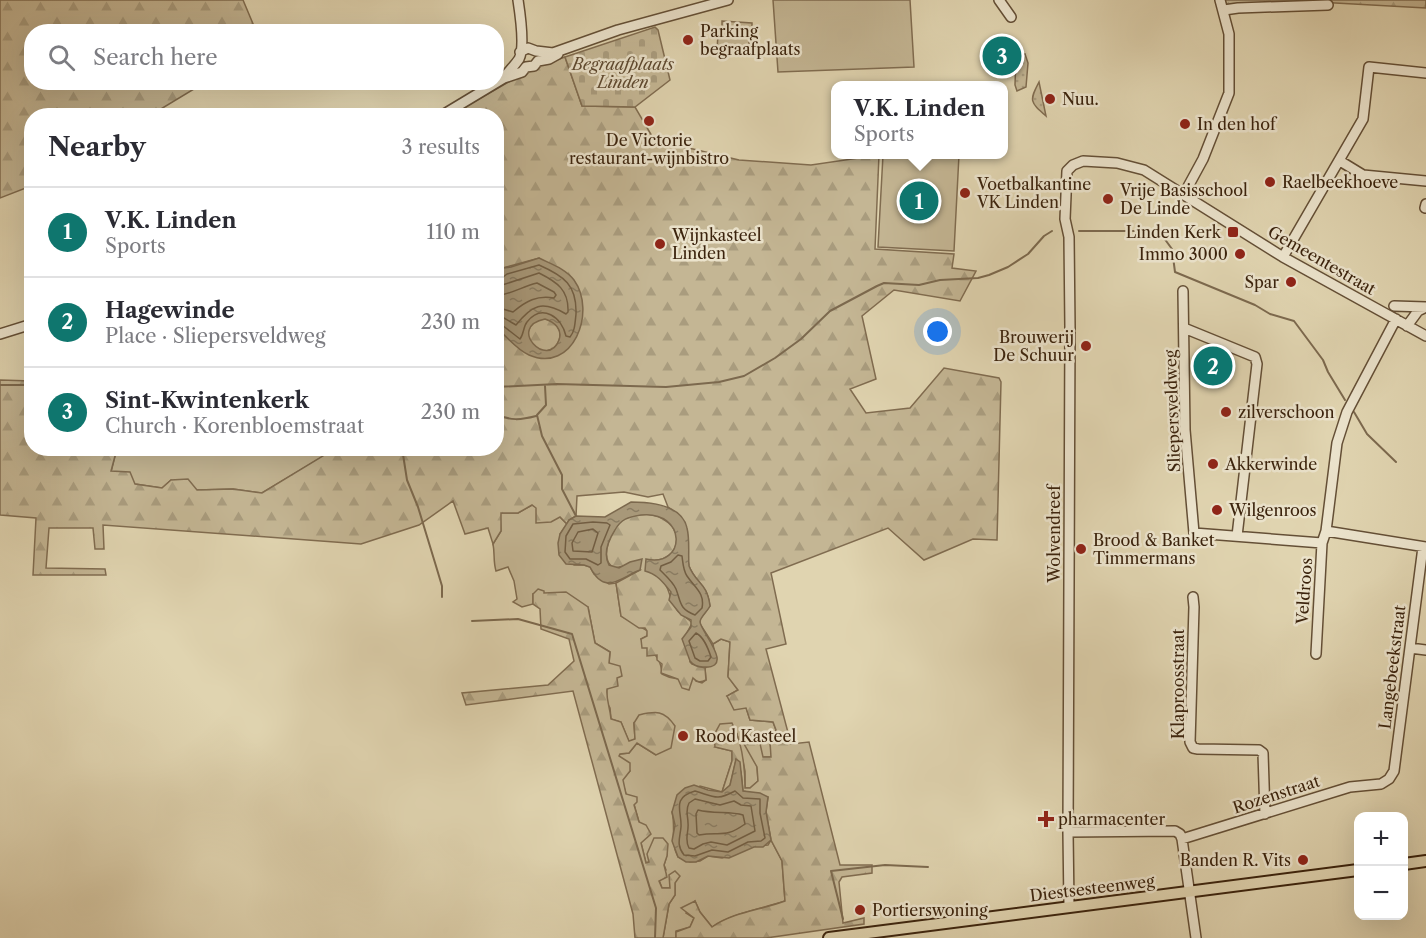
<!DOCTYPE html>
<meta charset="utf-8">
<style>
body{margin:0;font-family:"Libre Caslon Text",serif;background:#f2f2f3;color:#2b2b33}
.controls{position:absolute;right:18px;bottom:18px;display:grid;overflow:hidden;border-radius:12px;box-shadow:0 6px 24px #0002}
.controls button{width:54px;height:54px;display:grid;place-items:center;padding:0;border:0;border-bottom:2px solid #e1e1e2;background:#fff;color:#2b2b33;font:30px sans-serif}
.you{position:absolute;left:938px;top:332px;width:21px;height:21px;margin:-15px;border:4px solid #fff;border-radius:50%;background:#1a73e8;box-shadow:0 0 0 9px #1a73e833}
.badge{display:grid;place-items:center;width:39px;height:39px;border-radius:50%;background:#0f766e;color:#fff;font-size:20px;font-weight:700}
.pin{position:absolute;translate:-50% -50%;border:3px solid #fff;box-shadow:0 2px 6px #0006}
.popup{position:absolute;left:831px;top:81px;width:177px;height:78px;box-sizing:border-box;display:grid;place-content:center;border-radius:12px;background:#fff;filter:drop-shadow(0 2px 4px #0005);font-size:20px;white-space:nowrap;color:#7c7c81}
.popup b{font-size:22px;color:#2b2b33}
.popup::after{content:'';position:absolute;left:50%;top:100%;margin-left:-12px;border:12px solid transparent;border-top-color:#fff}
.list{margin:0;padding:0;list-style:none}
h2{display:flex;justify-content:space-between;align-items:center;height:78px;margin:0;padding:0 24px;font-size:26px}
h2 small{font-size:20px;font-weight:400;color:#7c7c81}
.list li{display:grid;grid-template-columns:39px 1fr auto;gap:18px;align-items:center;box-sizing:border-box;height:90px;padding:0 24px;border-top:2px solid #e1e1e2}
.list b{display:block;font-size:22px;white-space:nowrap}
.list p{margin:0;font-size:20px;white-space:nowrap;color:#7c7c81}
.list em{font-size:20px;font-style:normal;color:#7c7c81}
.icon{flex:none;width:33px;height:33px;fill:none;stroke:currentColor;stroke-width:2;stroke-linecap:round;stroke-linejoin:round}
.map{position:relative;flex:none;width:1426px;height:938px;overflow:hidden}
.search{position:absolute;background:#fff;box-shadow:0 6px 24px #0002;left:24px;top:24px;width:480px;height:66px;display:flex;align-items:center;gap:15px;box-sizing:border-box;padding:0 21px;border-radius:24px;color:#7c7c81;font-size:22px}
.panel{position:absolute;background:#fff;box-shadow:0 6px 24px #0002;left:24px;top:108px;width:480px;height:348px;border-radius:24px}
.map>svg:first-child{display:block}
.grass{fill:#c4b694;stroke:#806c50;stroke-width:1.5}
.forest{fill:url(#forest-firs);stroke:#806c50;stroke-width:1.5}
.cemetery{fill:url(#cemetery-stones);stroke:#806c50;stroke-width:1.5}
.park{fill:url(#park-dots);stroke:#806c50;stroke-width:1.5}
.water{fill:url(#water-ripples);stroke:#7c694e;stroke-width:1.5;fill-rule:evenodd}
.lines{fill:none;stroke-linecap:round;stroke-linejoin:round}
.shore{stroke:#725e43;stroke-width:1.5}
.stream{stroke:#7c694e;stroke-width:2}
.minor-casing{stroke:#644f36;stroke-width:12}
.major-casing{stroke:#3b230d;stroke-width:14}
.minor{stroke:#ebe3cc;stroke-width:9}
.major{stroke:#e0d4b0;stroke-width:10}
.poi-dot{fill:#8f2418;stroke:#ebe3cc;stroke-width:2}
.labels{text-anchor:middle;dominant-baseline:central;stroke-width:5;stroke-linejoin:round;paint-order:stroke}
.poi-label{font-size:16px;fill:#3b230d;stroke:#ebe3cc;text-anchor:start}
.park-label{font-size:16px;font-style:italic;fill:#5d482f;stroke:#ebe3cc}
.street-label{font-size:16px;fill:#3b230d;stroke:#ebe3cc}
</style>
<div class="map">
<svg width="1426" height="938" viewBox="0 0 1426 938">
<defs>
<pattern id="forest-firs" width="22" height="20" patternUnits="userSpaceOnUse" patternTransform="scale(1.5)"><rect width="22" height="20" fill="#c4b694"/><path d="M5 1l3.5 6h-7zM16 11l3.5 6h-7z" fill="#a99c7e"/></pattern>
<pattern id="cemetery-stones" width="16" height="16" patternUnits="userSpaceOnUse" patternTransform="scale(1.5)"><rect width="16" height="16" fill="#c4b694"/><path d="M2 7V4a2 2 0 0 1 4 0v3zM10 15v-3a2 2 0 0 1 4 0v3z" fill="#a99c7e"/></pattern>
<pattern id="park-dots" width="8" height="8" patternUnits="userSpaceOnUse" patternTransform="scale(1.5)"><rect width="8" height="8" fill="#c4b694"/><path d="M2 2h.1M6 6h.1" fill="none" stroke="#a99c7e" stroke-width="1.8" stroke-linecap="round"/></pattern>
<pattern id="water-ripples" width="26" height="14" patternUnits="userSpaceOnUse" patternTransform="scale(1.5)"><rect width="26" height="14" fill="#a89879"/><path d="M2 4q2-2 4 0t4 0M15 11q2-2 4 0t4 0" fill="none" stroke="#8a7c62"/></pattern>
</defs>
<rect width="100%" height="100%" fill="#e0d4b0"/>
<filter id="stains"><feTurbulence type="fractalNoise" baseFrequency=".00333" numOctaves="4"/><feColorMatrix values="0 0 0 0 .2 0 0 0 0 .09 0 0 0 0 .02 0 0 0 .5 -.17"/></filter>
<radialGradient id="worn" r=".72"><stop offset=".6" stop-color="#630" stop-opacity="0"/><stop offset="1" stop-color="#630" stop-opacity=".3"/></radialGradient>
<path class="grass" d="M 773,0 L 910,0 L 914,67 L 778,72 Z
M 722,21 L 752,23 L 752,31 L 722,30 Z
M 718,34 L 749,35 L 749,51 L 717,50 Z
M 883,155 L 959,155 L 954,251 L 878,247 Z
M 321,448 L 324,456 L 262,493 L 233,489 L 197,490 L 171,480 L 162,488 L 135,484 L 111,472 L 115,456 L 122,449 Z
M 532,505 L 560,517 L 567,524 L 560,534 L 574,565 L 584,565 L 590,567 L 594,574 L 609,584 L 616,583 L 621,616 L 648,631 L 647,636 L 641,639 C 651,653 661,655 662,674 C 671,679 683,681 693,677 L 696,681 L 702,683 L 706,680 L 705,668 L 716,661 L 713,644 L 721,639 L 730,642 L 728,676 L 738,690 L 727,696 L 746,707 L 750,720 L 773,722 L 776,730 L 770,742 L 772,757 L 763,757 L 744,742 L 757,766 L 758,781 L 750,788 L 745,788 L 745,771 L 737,734 L 715,747 L 732,751 L 732,761 L 722,792 L 700,786 L 672,812 C 676,828 670,842 678,857 L 690,862 L 700,861 L 708,856 L 722,858 L 754,846 L 768,845 L 771,840 L 782,861 L 785,901 C 760,909 733,913 712,927 L 700,912 L 695,901 L 686,913 L 694,918 L 690,927 L 676,931 L 676,938 L 663,938 L 669,904 L 675,895 L 675,883 L 671,883 L 670,888 L 662,888 L 659,880 L 666,870 L 664,865 L 667,855 L 646,863 L 641,843 L 639,822 L 634,804 L 626,794 L 622,780 L 630,771 L 619,756 L 620,754 L 629,753 L 637,743 L 656,755 L 634,724 L 635,739 L 629,742 L 621,722 L 611,719 L 610,708 L 606,701 L 610,652 L 595,643 L 588,607 L 533,594 L 533,604 L 522,607 L 513,602 L 517,599 L 514,581 L 508,567 L 496,571 C 493,561 495,554 493,544 L 501,531 L 500,513 L 518,513 Z"/>
<path class="forest" d="M 0,0 L 243,0 L 256,31 L 32,32 L 32,82 L 204,83 L 151,115 L 32,116 L 31,186 L 0,198 Z
M 1224,0 L 1426,0 L 1426,8 L 1317,2 L 1226,6 Z
M 565,57 L 582,106 L 635,107 L 656,143 L 693,149 L 739,160 L 811,165 L 879,155 L 875,249 L 954,254 L 952,268 L 976,271 L 960,301 L 894,290 L 862,316 L 876,379 L 850,389 L 866,413 L 910,408 L 944,368 L 999,378 L 1001,382 L 997,540 L 973,539 L 924,560 L 888,528 L 771,573 L 786,644 L 766,649 L 791,744 L 809,742 L 840,865 L 872,865 L 872,873 L 842,877 L 839,882 L 843,923 L 864,918 L 864,924 L 766,938 L 676,938 L 676,932 L 690,927 L 694,918 L 681,908 L 695,901 L 700,912 L 712,927 C 733,912 761,910 785,901 L 782,861 L 771,840 L 766,812 L 768,797 L 743,791 L 741,772 L 736,760 L 730,786 L 722,792 L 732,761 L 732,751 L 715,747 L 714,735 L 720,724 L 732,723 C 742,742 745,766 745,788 L 750,788 L 758,781 L 757,767 L 743,742 L 749,735 L 759,739 L 763,757 L 771,757 L 770,742 L 776,730 L 773,722 L 750,720 L 746,708 L 734,710 L 727,696 L 738,690 L 728,677 L 730,642 L 721,639 L 713,644 L 700,624 L 700,619 L 710,606 C 707,583 696,584 689,566 L 680,516 L 668,507 L 663,494 L 648,497 L 624,492 L 577,496 L 576,516 L 569,520 L 567,524 L 560,517 L 551,522 L 536,523 L 536,508 L 532,505 L 518,513 L 501,513 L 501,531 L 493,544 L 488,528 L 465,534 L 453,501 L 419,525 L 361,544 L 103,525 L 104,549 L 95,549 L 93,528 L 49,528 L 46,568 L 105,569 L 106,575 L 33,575 L 36,518 L 0,515 L 0,380 L 31,381 L 32,448 L 122,449 L 115,456 L 111,471 L 130,472 L 135,484 L 162,488 L 171,480 L 188,479 L 197,490 L 233,489 L 262,493 L 323,456 L 321,449 L 496,448 L 497,328 L 520,349 L 550,358 L 581,324 L 582,302 L 539,258 L 503,268 L 497,277 L 496,116 L 451,115 L 533,68 Z
M528 335a16 16 0 1 1 32 0a16 16 0 1 1-32 0Z
M 647,514 C 685,519 686,558 653,561 L 652,573 C 673,584 666,596 677,610 C 681,615 688,618 692,623 L 687,633 L 690,662 L 692,664 L 705,668 L 706,680 C 700,683 697,682 693,678 L 689,690 L 682,688 L 678,679 L 661,673 L 662,664 L 657,660 L 657,655 L 647,656 L 647,648 L 642,648 L 641,639 L 647,636 L 647,631 L 645,628 L 639,628 L 621,616 L 616,583 L 640,570 L 624,566 L 614,568 C 598,559 611,527 624,519 C 630,515 639,515 647,514 Z
M 538,589 L 544,591 L 544,593 L 566,592 L 588,607 L 595,643 L 610,652 L 609,663 L 620,666 L 622,676 L 617,678 L 618,686 L 607,689 C 606,700 610,707 611,719 L 621,722 L 629,741 L 635,739 L 634,723 L 639,715 C 656,711 664,710 675,726 L 671,748 L 656,755 L 637,743 L 629,753 L 620,754 L 619,756 L 630,763 L 630,771 L 623,780 L 626,794 L 637,797 L 637,802 L 634,805 L 639,822 L 646,825 L 651,834 L 641,843 L 646,863 L 649,862 L 647,854 L 654,838 L 663,838 L 668,844 L 667,856 L 664,865 L 667,877 L 659,881 L 662,888 L 670,888 L 669,875 L 675,871 L 680,876 L 675,883 L 675,895 L 669,904 L 663,938 L 635,938 L 633,914 L 573,691 L 466,705 L 462,693 L 548,685 L 574,661 L 569,639 L 541,629 L 540,609 L 533,604 L 533,594 Z"/>
<path class="cemetery" d="M 655,27 L 658,30 L 670,80 L 635,107 L 582,106 L 565,57 Z"/>
<path class="park" d="M 1025,54 L 1028,63 L 1026,87 L 1017,91 L 1015,85 L 1016,56 Z
M 1039,82 L 1046,116 C 1030,102 1029,101 1039,82 Z"/>
<path class="water" d="M 539,258 C 551,264 566,269 574,280 C 597,312 573,374 529,355 C 517,350 507,337 497,328 L 497,277 L 503,268 L 511,267 ZM 545,319 C 554,322 563,329 559,340 C 548,370 506,327 545,319 Z
M 631,502 C 650,502 682,505 687,528 C 690,540 688,554 689,566 C 696,584 707,582 710,606 C 707,612 700,617 700,622 C 701,632 736,669 703,667 C 697,667 693,665 690,661 L 682,639 L 691,627 L 691,620 L 681,615 L 669,600 L 671,592 C 663,582 657,574 645,571 L 646,559 C 687,568 687,510 641,515 C 628,517 621,519 615,530 C 608,541 603,554 609,565 L 619,568 L 630,562 L 642,559 L 640,570 C 621,577 605,597 590,567 L 584,565 L 566,564 L 559,555 L 558,543 L 560,534 L 569,520 L 576,516 L 605,517 Z
M 736,759 L 740,762 L 743,791 L 760,793 L 768,797 L 766,812 L 771,840 L 763,847 L 754,847 L 729,858 L 708,856 L 696,862 L 686,862 L 678,857 L 672,841 L 675,825 L 672,812 L 677,795 L 685,788 L 694,785 L 708,790 L 722,792 L 730,785 Z"/>
<g class="lines">
<path class="shore" d="M 496,279 L 502,278 L 507,274 L 539,265 C 564,276 577,285 576,314 C 575,323 575,331 570,337 L 566,336 C 562,317 542,303 527,322 C 523,327 524,334 520,339 L 502,325 L 496,324
M 496,287 L 539,273 C 557,282 569,290 568,312 L 566,314 C 542,300 532,305 516,325 L 504,318 L 496,317
M 496,296 C 509,295 524,286 537,283 L 554,292 L 556,295 L 554,298 C 537,295 526,301 513,312 L 496,307
M 593,522 L 607,523 L 610,525 L 601,547 L 601,563 L 598,565 L 586,559 L 570,559 L 565,552 L 566,536 L 573,524 Z
M 593,529 L 598,533 L 592,552 L 573,551 L 572,543 L 578,532 Z
M 678,555 L 682,556 C 683,563 683,570 687,576 C 695,588 705,593 702,608 L 695,615 C 679,609 681,602 676,589 C 673,582 665,575 660,570 L 661,566 L 671,562 Z
M 696,633 C 704,637 708,648 711,657 L 708,661 L 700,661 L 695,658 L 689,641 Z
M 695,791 C 715,797 716,801 735,791 L 743,798 L 760,799 L 760,813 L 765,838 L 761,841 L 748,842 L 728,852 L 712,850 L 695,856 L 684,855 C 676,845 680,838 681,827 C 682,811 671,798 695,791 Z
M 695,799 L 720,805 L 734,801 L 741,805 L 751,806 L 755,831 L 727,845 L 711,842 L 703,844 L 694,849 L 689,848 C 684,839 689,833 688,823 C 688,815 685,811 689,803 Z
M 698,810 C 714,814 730,811 743,815 L 745,824 C 724,839 721,831 699,835 L 697,833 L 696,814 Z"/>
<path class="stream" d="M 1079,231 L 1138,231 L 1161,234 L 1172,249 L 1175,272 L 1255,305 L 1270,314 L 1294,321 L 1323,360 L 1328,372 L 1345,400
M 0,385 L 32,385
M 545,386 L 546,405 L 537,415 L 542,436 L 562,475 L 562,489 L 576,516
M 496,387 L 557,384 L 666,387 L 719,382 L 744,376 L 775,358 L 801,339 L 830,311 L 877,286 L 884,283 L 919,285 L 940,280 L 978,278 L 989,275 L 1008,267 L 1028,254 L 1044,236 L 1052,231
M 1354,412 L 1367,434 L 1396,462
M 496,414 C 510,421 521,420 536,416
M 402,448 L 407,480 L 418,507 L 436,566 L 442,586 L 442,597
M 472,621 L 518,619 L 572,634 L 656,908 L 655,938
M 843,919 L 831,871 L 885,865 L 928,867"/>
<g class="minor-casing">
<path id="minor" d="M 999,0 L 1011,17
M 1224,10 L 1238,8 L 1328,5
M 520,52 L 528,48 L 536,51 L 553,53 L 618,30 L 728,0
M 504,78 C 508,72 515,65 519,59 C 525,48 520,13 518,0
M 441,116 L 504,78 L 522,72 L 526,67 L 534,66 L 538,61 L 549,59 L 558,54
M 1340,161 L 1363,175 L 1426,181
M 1184,194 L 1203,159 L 1229,93 L 1229,34 L 1220,0
M 1425,208 L 1426,204
M 1283,257 L 1363,119 L 1369,67 L 1426,73
M 1183,291 L 1185,430 L 1194,533 L 1322,543
M 1394,306 L 1426,307
M 1407,326 L 1418,311 L 1426,307
M 1184,328 L 1255,357 L 1257,364 L 1237,536
M 0,334 L 32,324
M 1326,531 L 1426,547
M 1193,597 L 1194,607 L 1190,742 L 1193,748 L 1198,749 L 1259,750 L 1263,753 L 1265,814
M 1410,648 L 1426,650
M 1316,654 L 1322,543 L 1326,531 L 1337,443 L 1347,412 L 1396,319
M 1068,832 L 1175,831 L 1180,834 L 1182,839 L 1350,787 L 1381,784 L 1389,779 L 1394,771 L 1423,547
M 1182,839 L 1196,938
M 1069,906 L 1068,832 L 1070,328 L 1069,237 L 1065,219 L 1067,171 L 1073,165 L 1083,161 L 1117,163 L 1144,170 L 1283,257 L 1426,336"/>
</g>
<g class="major-casing">
<path id="major" d="M 1404,864 L 1426,861
M 829,938 L 1358,870"/>
</g>
<use href="#minor" class="minor"/>
<use href="#major" class="major"/>
</g>
<g class="poi-dot">
<circle cx="688" cy="40" r="6"/>
<circle cx="1050" cy="99" r="6"/>
<circle cx="649" cy="121" r="6"/>
<circle cx="1185" cy="124" r="6"/>
<circle cx="1270" cy="182" r="6"/>
<circle cx="965" cy="193" r="6"/>
<circle cx="1108" cy="199" r="6"/>
<rect x="1227" y="226" width="12" height="12" rx="3"/>
<circle cx="660" cy="244" r="6"/>
<circle cx="1240" cy="254" r="6"/>
<circle cx="1291" cy="282" r="6"/>
<circle cx="1086" cy="346" r="6"/>
<circle cx="1226" cy="412" r="6"/>
<circle cx="1213" cy="464" r="6"/>
<circle cx="1217" cy="510" r="6"/>
<circle cx="1081" cy="549" r="6"/>
<circle cx="683" cy="736" r="6"/>
<path d="M1043 810h6v6h6v6h-6v6h-6v-6h-6v-6h6z"/>
<circle cx="1303" cy="860" r="6"/>
<circle cx="860" cy="910" r="6"/>
</g>
<g class="labels">
<g class="poi-label">
<text x="700" y="31">Parking<tspan x="700" dy="18">begraafplaats</tspan></text>
<text x="1062" y="99">Nuu.</text>
<text x="1197" y="124">In den hof</text>
<text x="649" y="140" text-anchor="middle">De Victorie<tspan x="649" dy="18">restaurant-wijnbistro</tspan></text>
<text x="1282" y="182">Raelbeekhoeve</text>
<text x="977" y="184">Voetbalkantine<tspan x="977" dy="18">VK Linden</tspan></text>
<text x="1120" y="190">Vrije Basisschool<tspan x="1120" dy="18">De Linde</tspan></text>
<text x="1221" y="232" text-anchor="end">Linden Kerk</text>
<text x="672" y="235">Wijnkasteel<tspan x="672" dy="18">Linden</tspan></text>
<text x="1228" y="254" text-anchor="end">Immo 3000</text>
<text x="1279" y="282" text-anchor="end">Spar</text>
<text x="1074" y="337" text-anchor="end">Brouwerij<tspan x="1074" dy="18">De Schuur</tspan></text>
<text x="1238" y="412">zilverschoon</text>
<text x="1225" y="464">Akkerwinde</text>
<text x="1229" y="510">Wilgenroos</text>
<text x="1093" y="540">Brood &amp; Banket<tspan x="1093" dy="18">Timmermans</tspan></text>
<text x="695" y="736">Rood Kasteel</text>
<text x="1058" y="819">pharmacenter</text>
<text x="1291" y="860" text-anchor="end">Banden R. Vits</text>
<text x="872" y="910">Portierswoning</text>
</g>
<g class="park-label">
<text x="623" y="64">Begraafplaats<tspan x="623" dy="18">Linden</tspan></text>
</g>
<g class="street-label">
<text transform="translate(1322 260) rotate(30)">Gemeentestraat</text>
<text transform="translate(1172 411) rotate(-92)">Sliepersveldweg</text>
<text transform="translate(1054 534) rotate(-90)">Wolvendreef</text>
<text transform="translate(1304 591) rotate(-86)">Veldroos</text>
<text transform="translate(1392 667) rotate(-83)">Langebeekstraat</text>
<text transform="translate(1178 684) rotate(-90)">Klaproosstraat</text>
<text transform="translate(1276 794) rotate(-18)">Rozenstraat</text>
<text transform="translate(1092 888) rotate(-7)">Diestsesteenweg</text>
</g>
</g>
<rect width="100%" height="100%" filter="url(#stains)"/>
<rect width="100%" height="100%" fill="url(#worn)"/>
</svg>
<div class="controls">
<button>+</button>
<button>−</button>
</div>
<div class="you"></div>
<div class="pin badge" style="left:919px;top:201px">1</div>
<div class="popup"><b>V.K. Linden</b>Sports</div>
<div class="pin badge" style="left:1213px;top:366px">2</div>
<div class="pin badge" style="left:1002px;top:56px">3</div>
<div class="search"><svg class="icon" aria-label="search" viewBox="0 0 24 24"><circle cx="10" cy="10" r="6"/><path d="M15 15l6 6"/></svg>Search here</div>
<section class="panel">
<h2>Nearby<small>3 results</small></h2>
<ul class="list">
<li><span class="badge">1</span><div><b>V.K. Linden</b><p>Sports</p></div><em>110 m</em></li>
<li><span class="badge">2</span><div><b>Hagewinde</b><p>Place · Sliepersveldweg</p></div><em>230 m</em></li>
<li><span class="badge">3</span><div><b>Sint-Kwintenkerk</b><p>Church · Korenbloemstraat</p></div><em>230 m</em></li>
</ul>
</section>
</div>
